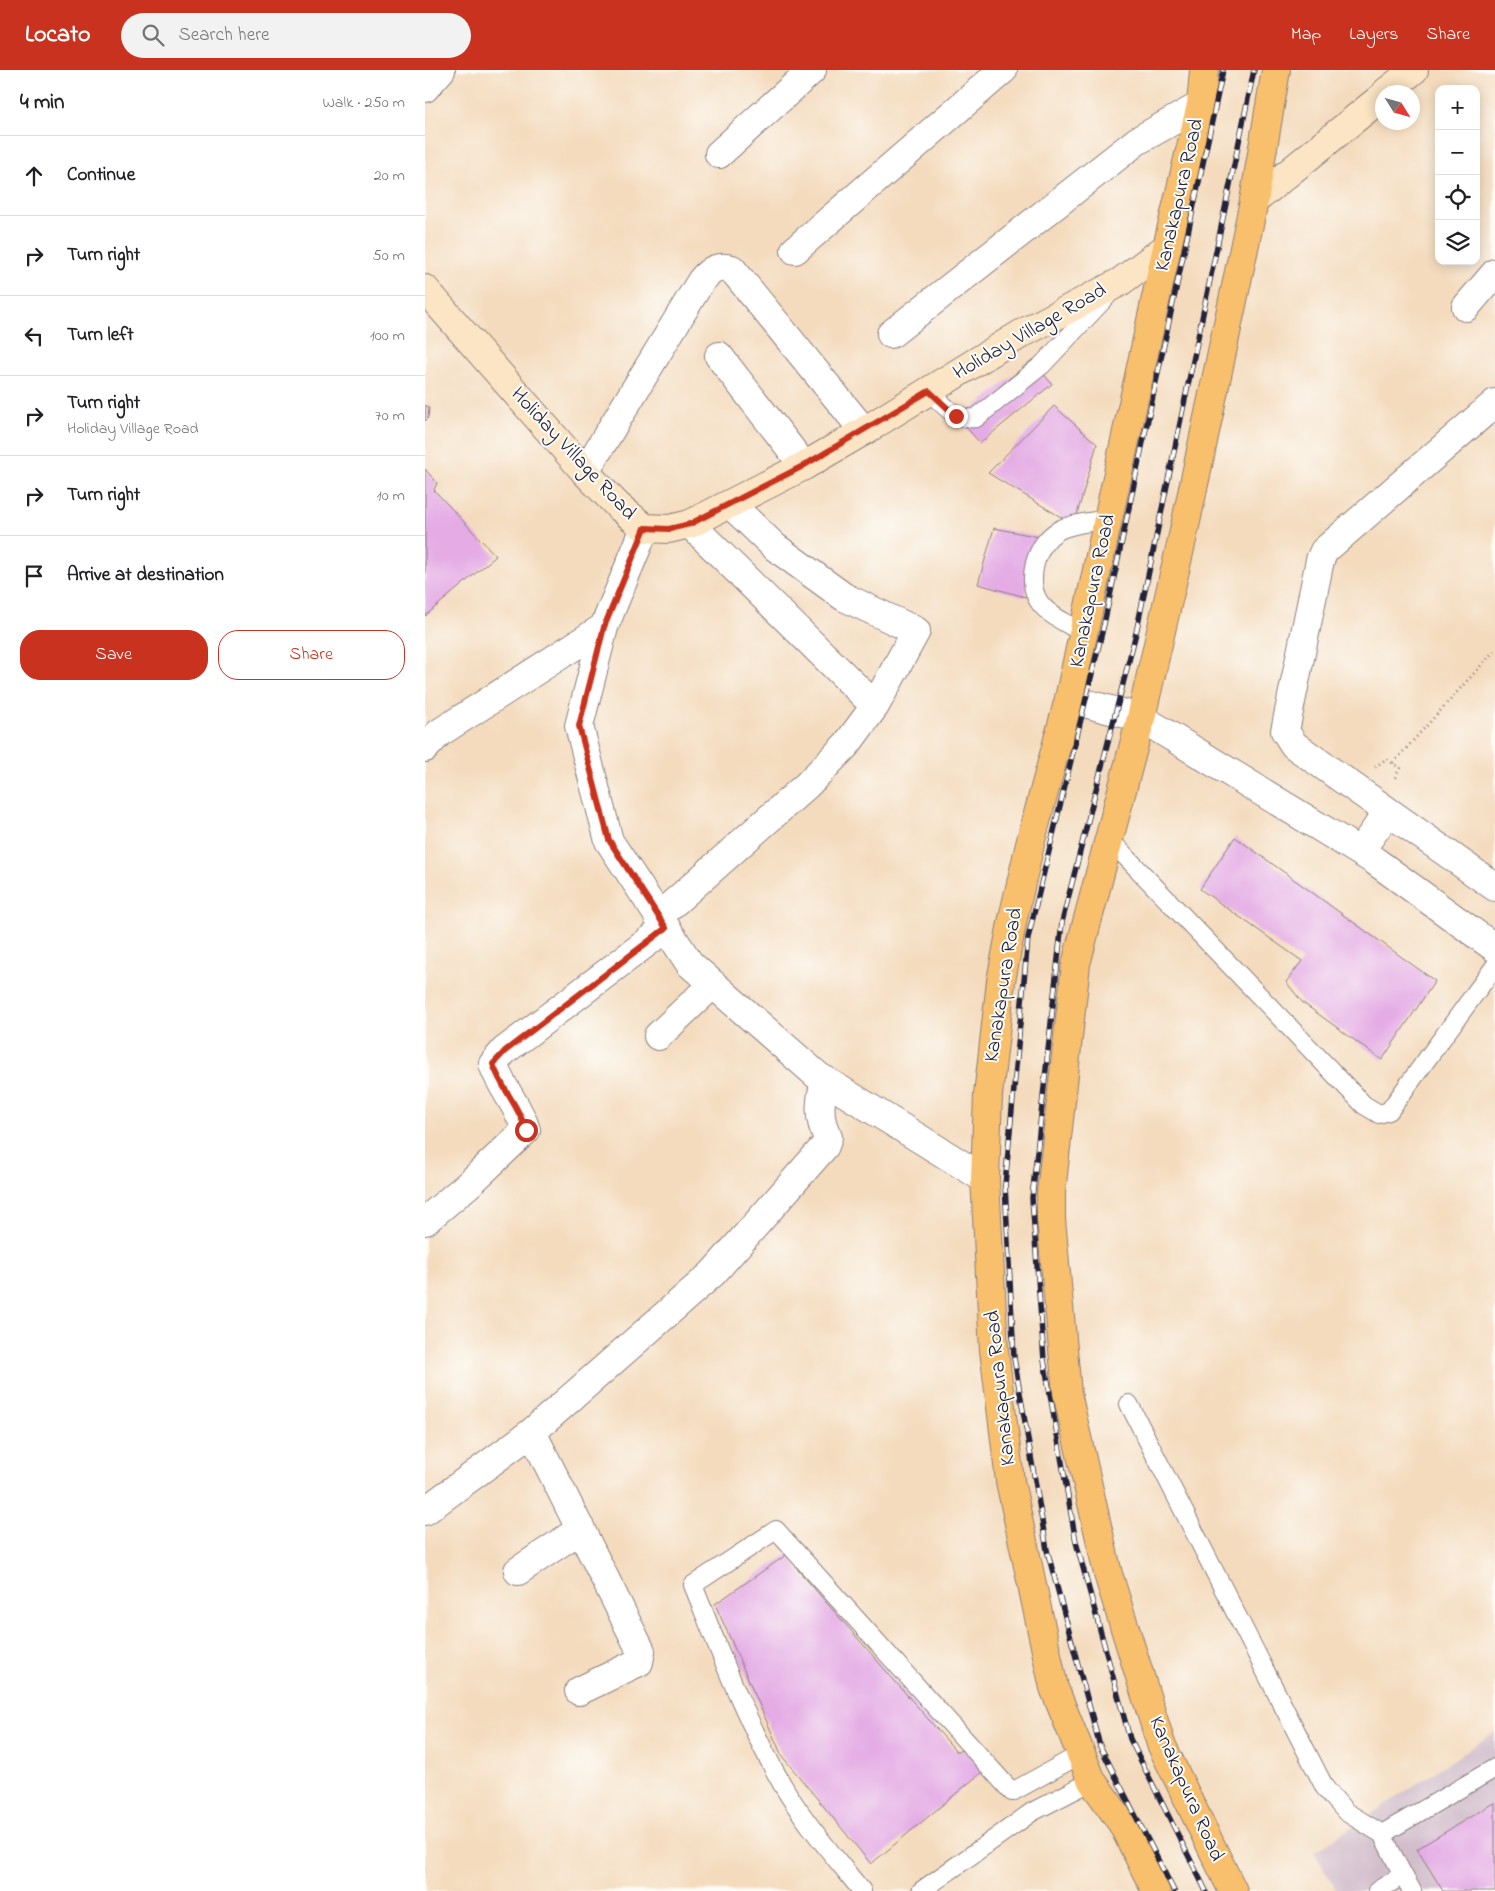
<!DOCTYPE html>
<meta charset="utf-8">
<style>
body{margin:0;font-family:"Indie Flower",sans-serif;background:#f2f2f2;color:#202124}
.controls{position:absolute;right:15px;top:15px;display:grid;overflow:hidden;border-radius:10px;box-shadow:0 2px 12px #0003}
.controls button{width:45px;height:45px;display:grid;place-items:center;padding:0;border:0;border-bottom:1px solid #e0e0e0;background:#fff;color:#202124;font:25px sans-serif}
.compass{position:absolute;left:950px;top:15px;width:45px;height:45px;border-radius:50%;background:#fff;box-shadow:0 2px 12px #0003;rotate:127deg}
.stop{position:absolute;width:15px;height:15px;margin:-11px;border:4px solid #c8321e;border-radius:50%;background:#fff}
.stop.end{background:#c8321e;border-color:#fff;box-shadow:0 1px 5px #0008}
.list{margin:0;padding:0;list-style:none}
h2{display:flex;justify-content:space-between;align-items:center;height:65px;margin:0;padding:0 20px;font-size:21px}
h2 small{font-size:16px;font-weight:400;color:#757577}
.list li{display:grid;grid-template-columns:32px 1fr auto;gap:15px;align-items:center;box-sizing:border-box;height:80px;padding:0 20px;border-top:1px solid #e0e0e0}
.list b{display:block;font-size:19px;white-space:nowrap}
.list p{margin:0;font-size:16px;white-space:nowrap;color:#757577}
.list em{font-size:16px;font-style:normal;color:#757577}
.actions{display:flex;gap:10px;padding:15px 20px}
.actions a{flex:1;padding:11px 0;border:1px solid #c8321e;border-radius:20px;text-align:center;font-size:18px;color:#c8321e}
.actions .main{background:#c8321e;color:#fff}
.icon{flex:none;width:28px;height:28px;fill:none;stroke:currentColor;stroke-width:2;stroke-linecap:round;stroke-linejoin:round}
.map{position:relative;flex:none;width:1070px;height:1821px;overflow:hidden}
header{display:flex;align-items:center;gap:30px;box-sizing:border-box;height:70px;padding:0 25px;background:#c8321e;color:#fff}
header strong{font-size:24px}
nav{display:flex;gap:28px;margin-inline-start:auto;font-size:18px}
.search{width:350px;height:45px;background:#f2f2f2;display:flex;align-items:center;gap:12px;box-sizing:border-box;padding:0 18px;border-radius:28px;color:#757577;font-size:19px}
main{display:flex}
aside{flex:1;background:#fff}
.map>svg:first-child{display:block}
.industrial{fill:#d1bdcb}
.building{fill:#e4abe5}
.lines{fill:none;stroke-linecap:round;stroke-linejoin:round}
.lane-casing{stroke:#8b7e7c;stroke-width:20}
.street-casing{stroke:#8b7e7c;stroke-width:30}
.secondary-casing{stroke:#8b7e7c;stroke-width:30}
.highway-casing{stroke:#8b7e7c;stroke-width:30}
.path{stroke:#8b7e7c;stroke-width:3;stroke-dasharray:1 4;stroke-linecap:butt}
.lane{stroke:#fff;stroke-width:18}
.street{stroke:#fff;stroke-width:28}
.secondary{stroke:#fce5c4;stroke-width:28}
.highway{stroke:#f8bf6c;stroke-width:28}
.rail-casing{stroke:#22223b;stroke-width:5.5}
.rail{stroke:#fdfcf7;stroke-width:4;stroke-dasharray:11;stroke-linecap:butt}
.route{stroke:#c8321e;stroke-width:6}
.labels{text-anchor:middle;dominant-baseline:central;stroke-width:4;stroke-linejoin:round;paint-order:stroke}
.street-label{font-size:21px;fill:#22223b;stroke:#fdfcf7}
</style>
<header>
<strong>Locato</strong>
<div class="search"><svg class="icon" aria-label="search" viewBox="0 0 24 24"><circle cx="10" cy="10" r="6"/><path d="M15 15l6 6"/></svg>Search here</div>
<nav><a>Map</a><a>Layers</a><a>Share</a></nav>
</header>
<main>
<aside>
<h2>4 min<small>Walk · 250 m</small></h2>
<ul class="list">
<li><svg class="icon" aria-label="ahead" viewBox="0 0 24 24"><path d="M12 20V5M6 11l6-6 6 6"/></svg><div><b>Continue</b></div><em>20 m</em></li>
<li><svg class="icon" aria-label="right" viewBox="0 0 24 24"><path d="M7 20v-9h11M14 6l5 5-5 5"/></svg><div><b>Turn right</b></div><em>50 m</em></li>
<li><svg class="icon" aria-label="left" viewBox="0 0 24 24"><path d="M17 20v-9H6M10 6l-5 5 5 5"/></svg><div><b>Turn left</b></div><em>100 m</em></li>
<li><svg class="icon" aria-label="right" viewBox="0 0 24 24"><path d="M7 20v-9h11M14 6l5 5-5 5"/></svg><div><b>Turn right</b><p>Holiday Village Road</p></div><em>70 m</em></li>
<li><svg class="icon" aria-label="right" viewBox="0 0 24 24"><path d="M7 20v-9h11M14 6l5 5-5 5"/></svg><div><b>Turn right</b></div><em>10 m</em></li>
<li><svg class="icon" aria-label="arrive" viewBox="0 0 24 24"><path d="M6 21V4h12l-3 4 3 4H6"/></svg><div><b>Arrive at destination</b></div></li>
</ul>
<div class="actions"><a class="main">Save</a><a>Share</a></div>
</aside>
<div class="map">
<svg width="1070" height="1821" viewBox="0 0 1070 1821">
<rect width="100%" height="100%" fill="#fdfcf7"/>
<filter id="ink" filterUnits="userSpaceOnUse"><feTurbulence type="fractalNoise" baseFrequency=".02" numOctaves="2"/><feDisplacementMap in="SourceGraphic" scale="10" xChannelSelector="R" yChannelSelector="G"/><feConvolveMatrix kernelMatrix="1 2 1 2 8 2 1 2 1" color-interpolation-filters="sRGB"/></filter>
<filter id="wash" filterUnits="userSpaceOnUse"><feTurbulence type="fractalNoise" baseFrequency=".0096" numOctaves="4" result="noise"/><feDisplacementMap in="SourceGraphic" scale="20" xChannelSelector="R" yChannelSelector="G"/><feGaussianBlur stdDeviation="1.12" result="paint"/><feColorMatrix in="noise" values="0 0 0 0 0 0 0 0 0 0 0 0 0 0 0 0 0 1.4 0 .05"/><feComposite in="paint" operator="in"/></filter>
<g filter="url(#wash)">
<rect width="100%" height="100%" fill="#f4dbbe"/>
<path class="industrial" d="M 1070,1662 L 1070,1821 L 912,1821 L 889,1782 Z"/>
<g id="blocks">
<path class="building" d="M 607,290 L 627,314 L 555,373 L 535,350 Z
M 0,335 L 4,338 L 3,348 L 0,351 Z
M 629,336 L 672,374 L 649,455 L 563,403 Z
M 0,399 L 12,413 L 9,420 L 71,486 L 0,546 Z
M 569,458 L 614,467 L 600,527 L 553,514 Z
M 810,767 L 1010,911 L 957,990 L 878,933 L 861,912 L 877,891 L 775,819 Z
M 364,1483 L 373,1500 L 531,1681 L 548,1680 L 562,1698 L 446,1794 L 357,1686 L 290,1534 Z
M 1070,1732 L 1070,1821 L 1018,1821 L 992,1779 Z"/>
</g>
</g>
<g filter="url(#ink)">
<use href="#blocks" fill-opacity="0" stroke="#8b7e7c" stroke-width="1"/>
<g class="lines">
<g class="lane-casing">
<path id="lane" d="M 504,321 C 519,335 530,351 551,348 L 617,295 L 683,225
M 658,563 C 626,544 600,536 610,493 C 614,479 622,467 634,460 C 648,453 668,452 683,449
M 683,768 L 939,1035 L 954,1044 L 964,1041 L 1070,896
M 704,1334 L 900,1718 L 921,1742 L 957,1764
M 978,1805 L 987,1821
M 437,1821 C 409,1786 379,1752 357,1714 C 321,1651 295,1582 268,1515 L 351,1460 L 587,1722 L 656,1684
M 496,1821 L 607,1742 L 667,1711
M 952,1821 L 978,1805 L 957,1764 L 1070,1698"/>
</g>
<g class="street-casing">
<path id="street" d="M 0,18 L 16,0
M 294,84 L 387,0
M 370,180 L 578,0
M 1041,237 L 1070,203
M 466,264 L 712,71 L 776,35
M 294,286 L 379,396
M 1070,333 L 899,481 L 895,490 L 860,661 L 869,675 L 1070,817
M 160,402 L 276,211 C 285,200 293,195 307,199 L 439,361
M 265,454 L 450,636
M 220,458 L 179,557 L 154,656 L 184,771 L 265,894 L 393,1006 L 560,1109
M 644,629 L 716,648 L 950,791 L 1070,878
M 0,678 L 14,663 L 179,557
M 935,781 L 963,742
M 233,847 L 382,715 L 422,674 L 450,636 L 491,561 L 419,527 L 350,477 L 305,434
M 233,966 L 288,914
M 0,1151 L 44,1114 L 101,1060 C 94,1036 76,1018 68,994 L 79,981 L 241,858
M 107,1362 L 216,1581 L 214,1592 L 154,1621
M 0,1441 L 107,1362 L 288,1203 L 400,1076 L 403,1067 C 392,1048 395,1030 400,1010
M 93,1501 L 156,1459"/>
</g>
<g class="secondary-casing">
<path id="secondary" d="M 961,22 L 989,0
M 829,131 L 958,26
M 0,219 L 160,402 L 193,436 L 220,458 L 244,459 L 265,454 L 379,396 L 439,361 L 596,264 L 695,212 L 742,177"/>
</g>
<g class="highway-casing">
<path id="highway" d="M 731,1821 L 697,1753 L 667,1711 L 629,1618 L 585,1411 L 569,1280 L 560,1109 L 563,1025 L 576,911 L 588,848 L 606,770 L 644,629 L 742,177 L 776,35 L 779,0
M 808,1821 L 736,1674 L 683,1504 L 642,1323 L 626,1149 L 626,1123 L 651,894 L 716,648 L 759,461 L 829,131 L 851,0"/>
</g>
<path class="path" d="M 968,693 L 1070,580
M 950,697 L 961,689 L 975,698 L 969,710"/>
<use href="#lane" class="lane"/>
<use href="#street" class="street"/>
<use href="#secondary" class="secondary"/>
<use href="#highway" class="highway"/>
<g class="rail-casing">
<path id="rail" d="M 749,1821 L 675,1676 L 622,1480 L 589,1288 L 580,1115 L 603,868 L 679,554 L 798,0
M 781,1821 L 705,1669 L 651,1472 L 619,1290 L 607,1128 L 637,852 L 711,563 L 829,0"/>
</g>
<use href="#rail" class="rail"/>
</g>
</g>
<g class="lines" filter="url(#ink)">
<path class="route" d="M 101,1060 C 94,1036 76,1018 68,994 L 80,981 L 241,858 L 184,770 L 154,656 L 179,557 L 220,458 L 244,459 L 265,454 L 378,396 L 504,321 L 531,346"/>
</g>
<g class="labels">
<g class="street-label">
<text transform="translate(755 125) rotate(-77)">Kanakapura Road</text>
<text transform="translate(605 262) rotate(-30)">Holiday Village Road</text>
<text transform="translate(148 384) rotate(47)">Holiday Village Road</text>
<text transform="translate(668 521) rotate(-78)">Kanakapura Road</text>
<text transform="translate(579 915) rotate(-81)">Kanakapura Road</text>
<text transform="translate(576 1318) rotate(-96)">Kanakapura Road</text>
<text transform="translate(761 1719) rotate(66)">Kanakapura Road</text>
</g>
</g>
</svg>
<div class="controls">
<button>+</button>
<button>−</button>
<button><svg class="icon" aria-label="locate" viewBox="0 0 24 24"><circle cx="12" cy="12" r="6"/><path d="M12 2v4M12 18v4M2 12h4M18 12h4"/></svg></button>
<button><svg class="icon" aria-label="layers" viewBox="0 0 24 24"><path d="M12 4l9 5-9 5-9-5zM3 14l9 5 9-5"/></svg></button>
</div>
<svg class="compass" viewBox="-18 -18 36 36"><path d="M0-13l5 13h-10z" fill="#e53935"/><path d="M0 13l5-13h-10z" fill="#757577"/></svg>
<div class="stop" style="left:101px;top:1060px"></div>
<div class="stop end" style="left:531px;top:346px"></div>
</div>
</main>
